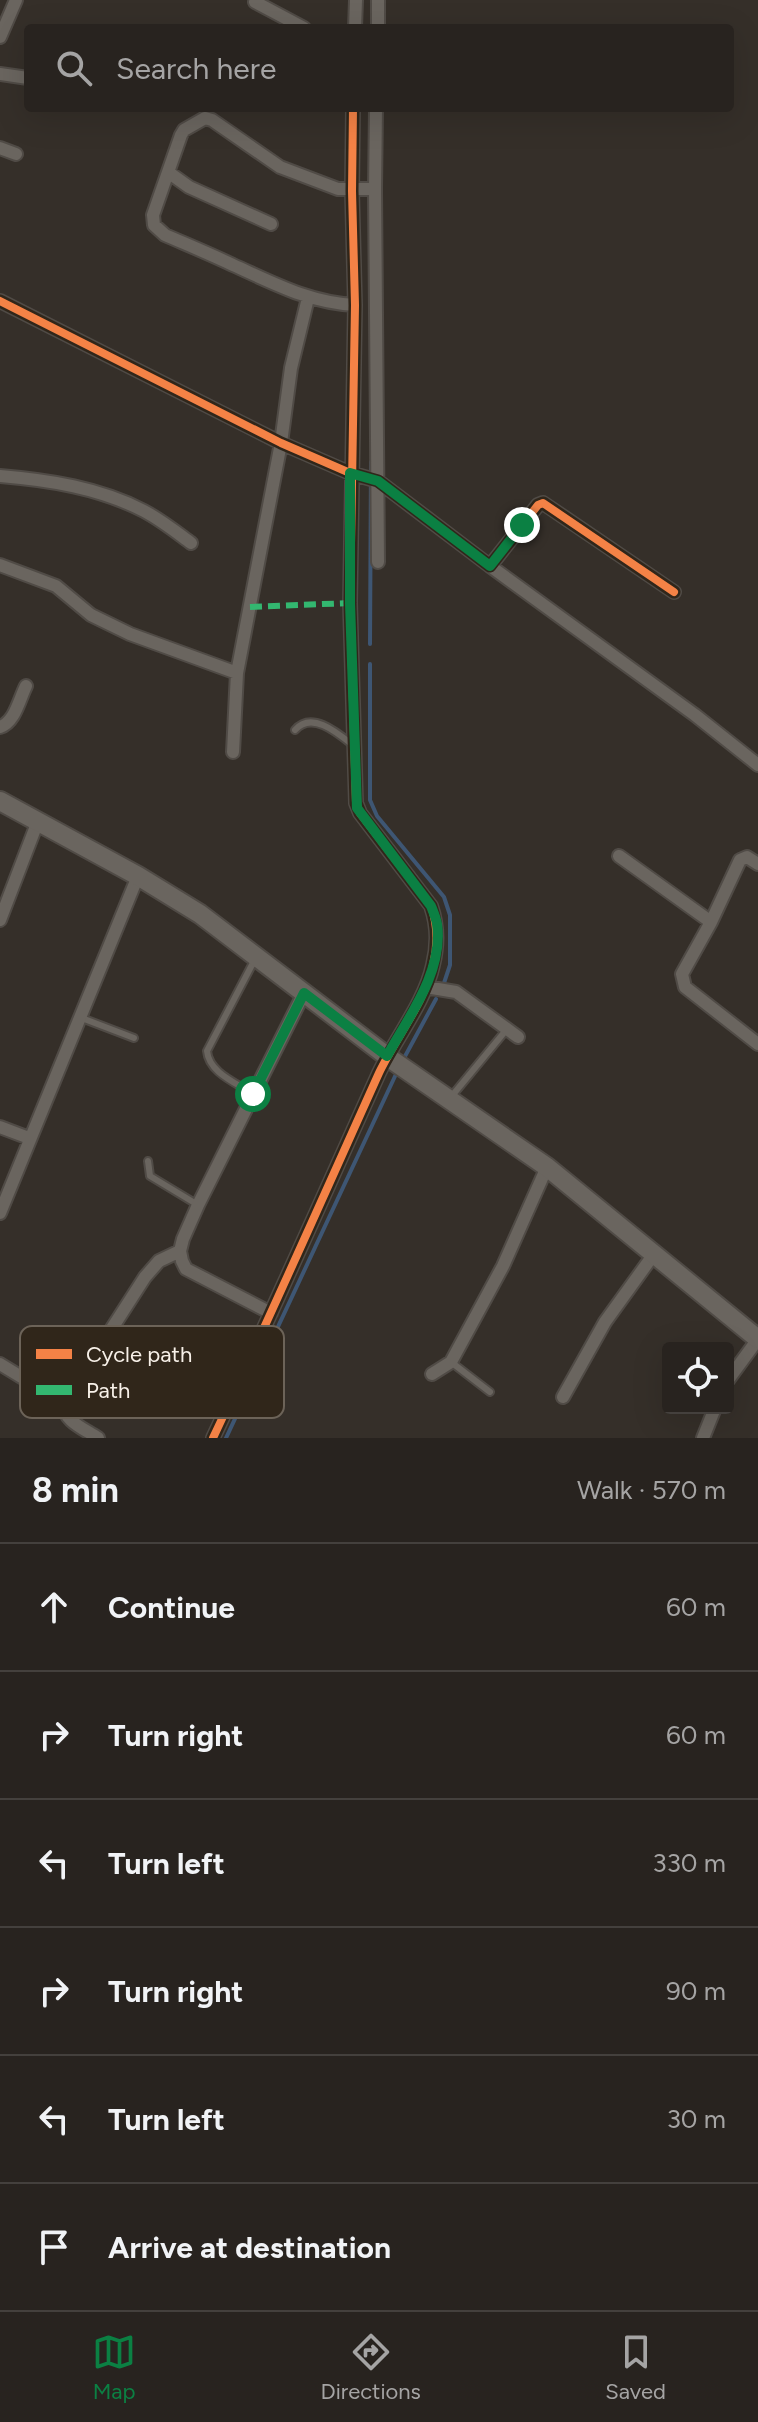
<!DOCTYPE html>
<meta charset="utf-8">
<style>
body{margin:0;font-family:Figtree,sans-serif;background:#302b28;color:#f1f3f6}
.controls{position:absolute;right:24px;bottom:24px;display:grid;overflow:hidden;border-radius:8px;box-shadow:0 8px 32px #0002}
.controls button{width:72px;height:72px;display:grid;place-items:center;padding:0;border:0;border-bottom:2px solid #44403d;background:#28231f;color:#f1f3f6;font:40px sans-serif}
.stop{position:absolute;width:24px;height:24px;margin:-18px;border:6px solid #0b8043;border-radius:50%;background:#fff}
.stop.end{background:#0b8043;border-color:#fff;box-shadow:0 2px 8px #0008}
.list{margin:0;padding:0;list-style:none}
h2{display:flex;justify-content:space-between;align-items:center;height:104px;margin:0;padding:0 32px;font-size:34px}
h2 small{font-size:26px;font-weight:400;color:#a5a4a4}
.list li{display:grid;grid-template-columns:52px 1fr auto;gap:24px;align-items:center;box-sizing:border-box;height:128px;padding:0 32px;border-top:2px solid #44403d}
.list b{display:block;font-size:30px;white-space:nowrap}
.list em{font-size:26px;font-style:normal;color:#a5a4a4}
.icon{flex:none;width:44px;height:44px;fill:none;stroke:currentColor;stroke-width:2;stroke-linecap:round;stroke-linejoin:round}
.map{position:relative;flex:none;width:758px;height:1438px;overflow:hidden}
.search{position:absolute;background:#28231f;box-shadow:0 8px 32px #0002;left:24px;right:24px;top:24px;height:88px;display:flex;align-items:center;gap:20px;box-sizing:border-box;padding:0 28px;border-radius:8px;color:#a5a4a4;font-size:30px}
.sheet{height:872px;background:#28231f}
nav{display:flex;justify-content:space-around;align-items:center;box-sizing:border-box;height:112px;border-top:2px solid #44403d;background:#28231f;font-size:22px;color:#a5a4a4}
nav a{display:grid;justify-items:center;gap:4px}
nav .on{color:#0b8043}
.map>svg:first-child{display:block}
.lines{fill:none;stroke-linecap:round;stroke-linejoin:round}
.stream{stroke:#3e5673;stroke-width:4}
.lane-casing{stroke:#504b46;stroke-width:10}
.street-casing{stroke:#504b46;stroke-width:16}
.secondary-casing{stroke:#504b46;stroke-width:22}
.lane{stroke:#6a655f;stroke-width:6}
.street{stroke:#6a655f;stroke-width:12}
.secondary{stroke:#6a655f;stroke-width:18}
.quiet{stroke:#33b770;stroke-width:6;stroke-dasharray:12 6;stroke-linecap:butt}
.cycleway-casing{stroke:#30261a;stroke-width:13}
.cycleway{stroke:#f48246;stroke-width:8}
.route{stroke:#0b8043;stroke-width:10}
.key{fill:#30261a;stroke:#6c6358;stroke-width:2}
.key-label{font-size:22px;fill:#f7f0e8}
</style>
<div class="map">
<svg width="758" height="1438" viewBox="0 0 758 1438">
<rect width="100%" height="100%" fill="#352f29"/>
<g class="lines">
<path class="stream" d="M 370,644 L 371,462
M 370,664 L 370,800 L 377,816 L 444,897 L 450,915 L 450,965 L 443,986
M 403,1060 L 436,999
M 226,1438 L 397,1072"/>
<g class="lane-casing">
<path id="lane" d="M 295,730 C 312,710 339,734 354,746
M 79,1017 L 134,1038
M 253,1094 C 237,1083 209,1073 207,1051 L 254,961
M 451,1097 L 507,1029
M 148,1161 L 150,1176 L 198,1205
M 451,1362 L 490,1392"/>
</g>
<g class="street-casing">
<path id="street" d="M 255,2 L 304,28
M 355,28 L 356,0
M 378,28 L 378,0
M 0,37 L 16,0
M 0,74 L 28,78
M 376,108 L 375,189 L 378,562
M 0,148 L 16,154
M 168,172 L 189,187 L 271,224
M 0,301 L 281,443 L 350,473 L 378,481 L 490,566 L 538,505 L 543,503 L 674,592
M 355,305 C 310,303 273,283 233,265 C 210,254 188,245 165,235 L 154,225 L 153,215 L 181,135 L 184,130 L 205,118 L 212,120 L 280,167 L 338,189 L 375,189
M 0,476 C 49,480 100,488 144,511 C 161,520 176,532 191,543
M 0,565 L 56,586 L 91,615 L 130,634 L 237,673 L 281,443 L 291,368 L 308,298
M 490,566 L 695,715 L 758,765
M 0,727 C 15,722 19,700 26,686
M 233,752 L 237,673
M 619,856 L 711,922
M 758,864 L 747,857 L 740,860 L 711,922 L 682,974 L 685,987 L 758,1044
M 0,920 L 38,821
M 426,987 L 456,992 L 518,1037
M 0,1127 L 29,1138
M 0,1213 L 138,876
M 271,1313 L 186,1269 L 182,1261 L 180,1251 L 183,1239 L 198,1205 L 304,993
M 0,1364 L 64,1403
M 432,1374 L 451,1362 L 503,1266 L 547,1167
M 728,1380 L 758,1339
M 563,1397 L 605,1322 L 654,1254
M 98,1438 C 85,1429 62,1421 64,1403 L 145,1277 L 159,1261 L 180,1251
M 213,1438 C 270,1317 324,1195 379,1073 C 395,1039 425,1002 433,965 C 438,945 438,926 431,906 L 360,813 L 356,803 L 350,603 L 355,305 L 352,191 L 353,108
M 703,1438 L 715,1408"/>
</g>
<g class="secondary-casing">
<path id="secondary" d="M 0,801 L 138,876 L 200,914 L 392,1060 L 547,1167 L 758,1339"/>
</g>
<use href="#lane" class="lane"/>
<use href="#street" class="street"/>
<use href="#secondary" class="secondary"/>
<path class="quiet" d="M 250,607 L 350,603"/>
<g class="cycleway-casing">
<path id="cycleway" d="M 0,301 L 281,443 L 350,473 L 378,481 L 490,566 L 538,505 L 543,503 L 674,592
M 213,1438 C 270,1317 324,1195 379,1073 C 395,1039 425,1002 433,965 C 438,945 438,926 431,906 L 360,813 L 356,803 L 350,603 L 355,305 L 352,191 L 353,108"/>
</g>
<use href="#cycleway" class="cycleway"/>
</g>
<g class="lines">
<path class="route" d="M 253,1094 L 304,993 L 387,1056 C 408,1018 444,971 437,924 C 436,918 433,911 431,906 L 357,808 L 350,603 L 350,473 L 378,481 L 490,566 L 522,525"/>
</g>
<rect x="20" y="1326" width="264" height="92" rx="12" class="key"/>
<rect x="36" y="1349" width="36" height="10" fill="#f48246"/>
<rect x="36" y="1385" width="36" height="10" fill="#33b770"/>
<g class="key-label">
<text x="86" y="1362">Cycle path</text>
<text x="86" y="1398">Path</text>
</g>
</svg>
<div class="controls">
<button><svg class="icon" aria-label="locate" viewBox="0 0 24 24"><circle cx="12" cy="12" r="6"/><path d="M12 2v4M12 18v4M2 12h4M18 12h4"/></svg></button>
</div>
<div class="stop" style="left:253px;top:1094px"></div>
<div class="stop end" style="left:522px;top:525px"></div>
<div class="search"><svg class="icon" aria-label="search" viewBox="0 0 24 24"><circle cx="10" cy="10" r="6"/><path d="M15 15l6 6"/></svg>Search here</div>
</div>
<section class="sheet">
<h2>8 min<small>Walk · 570 m</small></h2>
<ul class="list">
<li><svg class="icon" aria-label="ahead" viewBox="0 0 24 24"><path d="M12 20V5M6 11l6-6 6 6"/></svg><div><b>Continue</b></div><em>60 m</em></li>
<li><svg class="icon" aria-label="right" viewBox="0 0 24 24"><path d="M7 20v-9h11M14 6l5 5-5 5"/></svg><div><b>Turn right</b></div><em>60 m</em></li>
<li><svg class="icon" aria-label="left" viewBox="0 0 24 24"><path d="M17 20v-9H6M10 6l-5 5 5 5"/></svg><div><b>Turn left</b></div><em>330 m</em></li>
<li><svg class="icon" aria-label="right" viewBox="0 0 24 24"><path d="M7 20v-9h11M14 6l5 5-5 5"/></svg><div><b>Turn right</b></div><em>90 m</em></li>
<li><svg class="icon" aria-label="left" viewBox="0 0 24 24"><path d="M17 20v-9H6M10 6l-5 5 5 5"/></svg><div><b>Turn left</b></div><em>30 m</em></li>
<li><svg class="icon" aria-label="arrive" viewBox="0 0 24 24"><path d="M6 21V4h12l-3 4 3 4H6"/></svg><div><b>Arrive at destination</b></div></li>
</ul>
</section>
<nav>
<a class="on"><svg class="icon" aria-label="map" viewBox="0 0 24 24"><path d="M3 6l6-2 6 2 6-2v14l-6 2-6-2-6 2zM9 4v14M15 6v14"/></svg>Map</a>
<a><svg class="icon" aria-label="directions" viewBox="0 0 24 24"><path d="M12 3l9 9-9 9-9-9zM9 14v-3h6M13 9l2 2-2 2"/></svg>Directions</a>
<a><svg class="icon" aria-label="saved" viewBox="0 0 24 24"><path d="M7 4h10v16l-5-4-5 4z"/></svg>Saved</a>
</nav>
